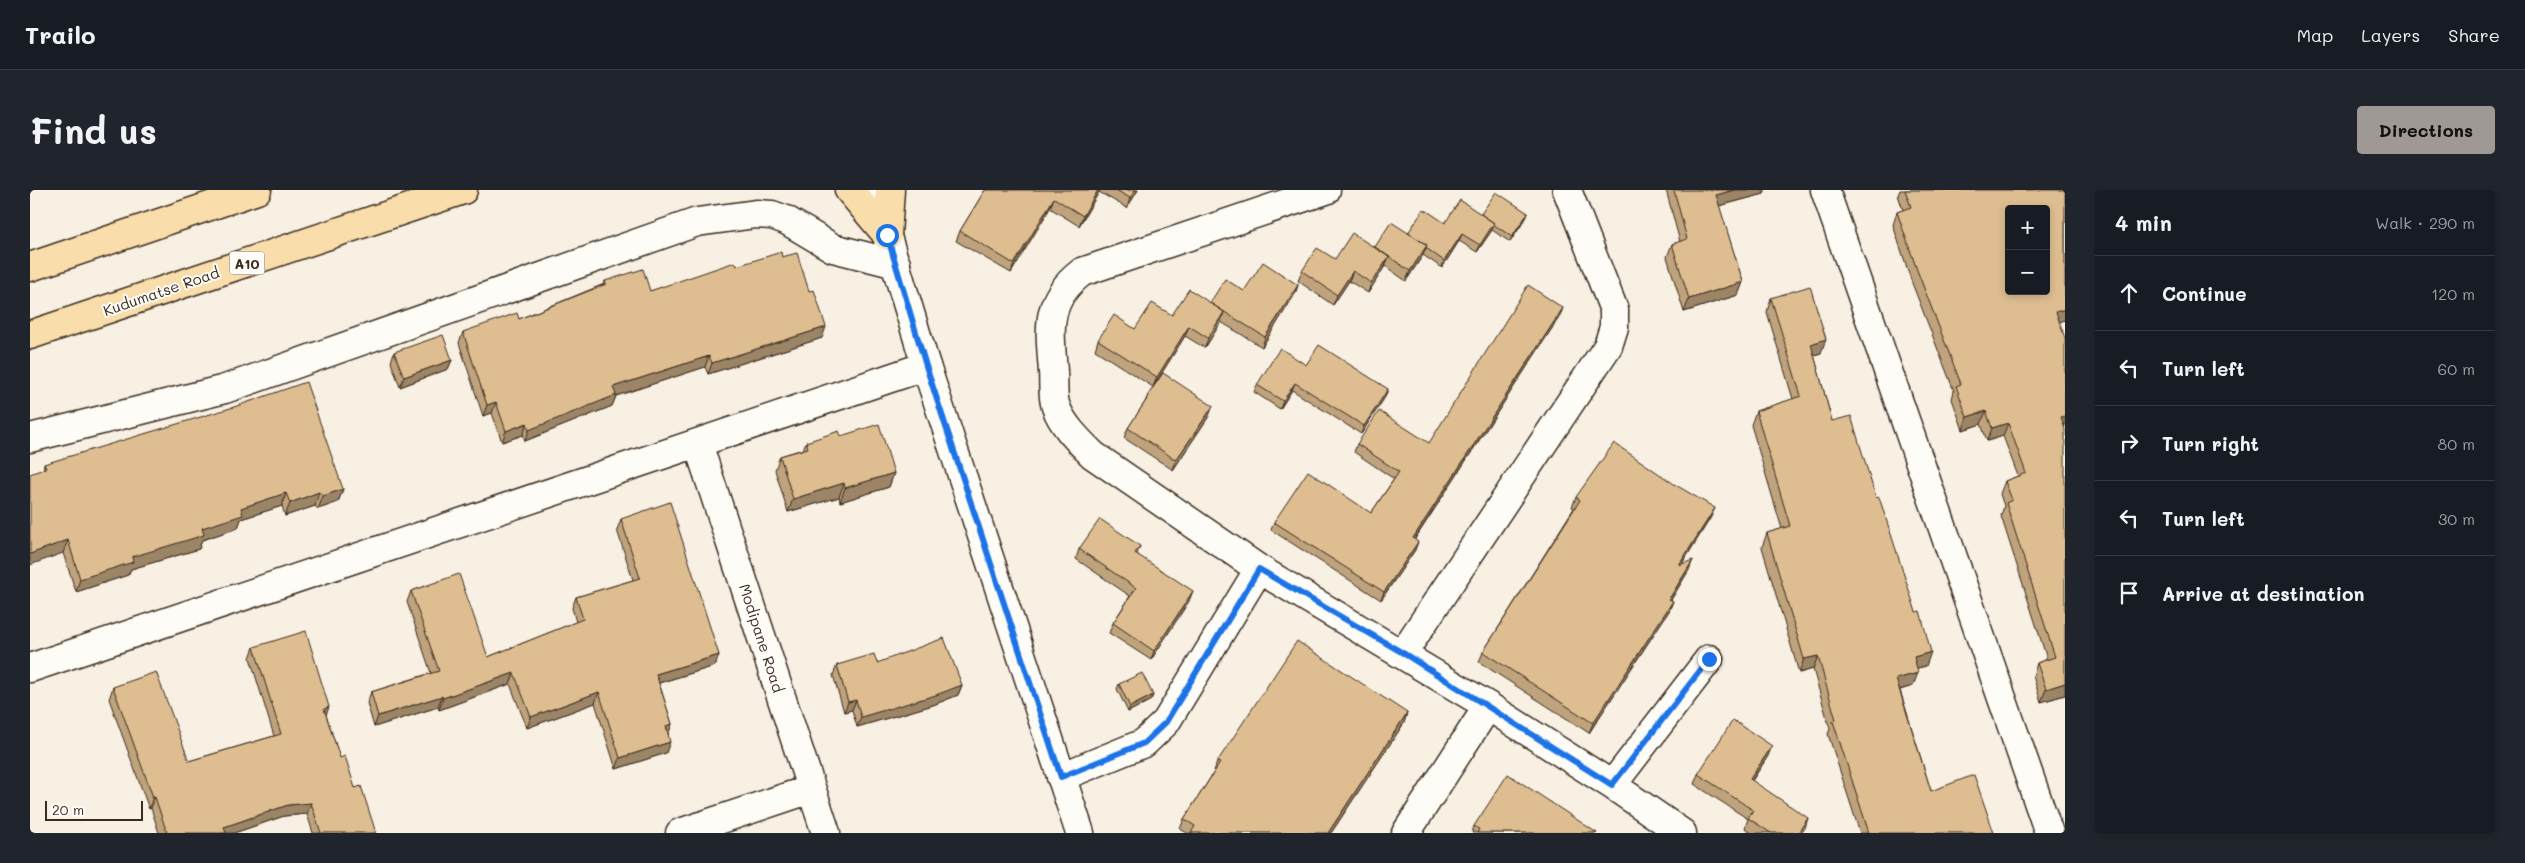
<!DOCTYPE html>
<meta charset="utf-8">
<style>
body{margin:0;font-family:Mali,sans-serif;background:#20242c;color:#f1f3f6}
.controls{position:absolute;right:15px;top:15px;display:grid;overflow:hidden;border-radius:5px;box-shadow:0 2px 8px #0003}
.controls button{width:45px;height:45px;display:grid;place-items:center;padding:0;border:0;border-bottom:1px solid #363941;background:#171b24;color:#f1f3f6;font:25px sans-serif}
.scale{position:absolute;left:15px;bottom:12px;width:98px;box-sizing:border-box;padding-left:5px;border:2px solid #3b2a1e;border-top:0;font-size:14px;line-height:18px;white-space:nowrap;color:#3b2a1e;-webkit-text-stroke:4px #fdfcf7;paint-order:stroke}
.stop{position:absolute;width:15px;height:15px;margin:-11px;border:4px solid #1a73e8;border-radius:50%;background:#fff}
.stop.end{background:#1a73e8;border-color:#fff;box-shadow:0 1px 5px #0008}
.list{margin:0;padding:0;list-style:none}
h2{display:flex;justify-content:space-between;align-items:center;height:65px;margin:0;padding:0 20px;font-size:21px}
h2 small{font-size:16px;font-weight:400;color:#9ea1a6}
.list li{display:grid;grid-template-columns:32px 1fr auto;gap:15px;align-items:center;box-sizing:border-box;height:75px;padding:0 20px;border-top:1px solid #363941}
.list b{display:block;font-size:19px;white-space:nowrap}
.list em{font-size:16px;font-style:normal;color:#9ea1a6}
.icon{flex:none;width:28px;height:28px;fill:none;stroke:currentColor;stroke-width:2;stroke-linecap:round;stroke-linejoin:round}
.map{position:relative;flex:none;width:2035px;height:643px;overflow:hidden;border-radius:5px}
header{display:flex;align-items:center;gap:30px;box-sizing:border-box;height:70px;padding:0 25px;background:#171b24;border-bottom:1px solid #363941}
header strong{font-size:24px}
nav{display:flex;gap:28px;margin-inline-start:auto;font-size:18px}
.intro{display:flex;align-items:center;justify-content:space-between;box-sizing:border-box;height:120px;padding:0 30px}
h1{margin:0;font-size:35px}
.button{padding:12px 22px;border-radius:5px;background:#9f9995;color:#111;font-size:18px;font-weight:700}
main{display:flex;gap:30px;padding:0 30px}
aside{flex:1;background:#171b24;border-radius:5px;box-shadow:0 2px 8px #0003}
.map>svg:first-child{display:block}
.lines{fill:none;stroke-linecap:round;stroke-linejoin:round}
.minor-casing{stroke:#3b2a1e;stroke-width:31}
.tertiary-casing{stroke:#3b2a1e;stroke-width:31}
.primary-casing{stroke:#3b2a1e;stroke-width:31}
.minor{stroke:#fdfcf7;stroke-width:28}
.tertiary{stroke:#fdfcf7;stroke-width:28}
.primary{stroke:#f9ddab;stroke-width:28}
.wall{fill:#bfa37d;stroke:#3b2a1e}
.shaded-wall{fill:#9b8566;stroke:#3b2a1e}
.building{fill:#debe91;stroke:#3b2a1e;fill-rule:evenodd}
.route{stroke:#1a73e8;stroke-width:6}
.labels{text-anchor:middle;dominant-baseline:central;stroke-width:4;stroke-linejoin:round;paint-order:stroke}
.shield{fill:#fdfcf7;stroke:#75695f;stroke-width:1}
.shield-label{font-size:14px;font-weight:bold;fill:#3b2a1e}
.street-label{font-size:15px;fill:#3b2a1e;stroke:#fdfcf7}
</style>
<header>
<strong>Trailo</strong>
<nav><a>Map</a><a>Layers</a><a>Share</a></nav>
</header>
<div class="intro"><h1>Find us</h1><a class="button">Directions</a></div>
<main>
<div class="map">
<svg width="2035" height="643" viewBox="0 0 2035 643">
<rect width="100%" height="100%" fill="#f7f0e3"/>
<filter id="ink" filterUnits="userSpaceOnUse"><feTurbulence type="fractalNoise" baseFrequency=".02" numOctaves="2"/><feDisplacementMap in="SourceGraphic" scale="10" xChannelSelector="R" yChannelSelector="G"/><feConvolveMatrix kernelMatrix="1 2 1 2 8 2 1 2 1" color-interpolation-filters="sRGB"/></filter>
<g filter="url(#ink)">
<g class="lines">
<g class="minor-casing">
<path id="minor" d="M 1296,0 L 1052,82 C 1014,111 1020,139 1023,182 C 1024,192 1022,207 1026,217 C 1033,236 1049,251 1063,265 L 1229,379 L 1458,516 L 1582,595 L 1652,643
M 1795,0 L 2019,643
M 0,248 L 195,199 L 667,32 L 726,24 L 742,25 L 756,30 L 803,58 L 866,74
M 668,254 L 796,643
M 1373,463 L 1578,156 L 1584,137 L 1584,120 L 1537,0
M 0,478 L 896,176
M 1031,587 L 1114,553 L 1136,532 L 1229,379
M 1582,595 L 1679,469
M 650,643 L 781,599
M 1376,643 L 1458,516"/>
</g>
<g class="tertiary-casing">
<path id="tertiary" d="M 843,0 L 896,176 L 1050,643"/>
</g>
<g class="primary-casing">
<path id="primary" d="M 819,0 L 857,45
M 857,45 L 860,0
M 0,77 L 227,0
M 0,145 L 433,0"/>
</g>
<use href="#minor" class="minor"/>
<use href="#tertiary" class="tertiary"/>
<use href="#primary" class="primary"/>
</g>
<path class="wall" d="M 955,0 L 1108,0 L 1097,18 L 1069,2 L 1049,36 L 1020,18 L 981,83 L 926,51 L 930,41 Z
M 1636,0 L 1735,0 L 1734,4 L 1689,16 L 1713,92 L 1708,105 L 1654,122 L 1637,67 L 1642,54 L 1650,52 Z
M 1870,0 L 2035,0 L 2035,130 L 2029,132 L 2034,237 L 2035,505 L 2011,512 L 2003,486 L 2007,473 L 2017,469 L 1971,326 L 1974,316 L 1970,304 L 1975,291 L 1988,286 L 1973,246 L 1957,251 L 1951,234 L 1933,240 L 1922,209 L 1924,201 L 1882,93 L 1863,35 L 1867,22 L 1873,20 L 1868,5 Z
M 1498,23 L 1496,28 L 1480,52 L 1462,40 L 1447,62 L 1429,51 L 1412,78 L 1393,65 L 1376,91 L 1355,76 L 1338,103 L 1319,91 L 1303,115 L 1268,91 L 1272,81 L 1305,69 L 1344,57 L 1378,43 L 1415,33 L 1451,24 Z
M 752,67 L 792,148 L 678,184 L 675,177 L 586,206 L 582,216 L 495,251 L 493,245 L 472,252 L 462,223 L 453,226 L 429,153 L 433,142 L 489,129 L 574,94 L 575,91 L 620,101 L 707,76 Z
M 1268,95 L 1265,104 L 1232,157 L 1191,132 L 1175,158 L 1155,146 L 1123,197 L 1065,160 L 1068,150 L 1105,139 L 1214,101 Z
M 1741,108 L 1791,163 L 1784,165 L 1802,231 L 1896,476 L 1887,478 L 1883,496 L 1870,500 L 1901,601 L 1964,643 L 1830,643 L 1798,544 L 1800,539 L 1783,479 L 1769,483 L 1732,357 L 1737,343 L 1752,339 L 1721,235 L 1726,221 L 1763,209 L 1737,122 Z
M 1530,126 L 1385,349 L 1385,360 L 1351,410 L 1241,340 L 1244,332 L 1341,323 L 1364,289 L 1324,262 L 1327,254 L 1399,253 Z
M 364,162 L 422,170 L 418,179 L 370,197 L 361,172 Z
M 1276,175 L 1358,199 L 1355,207 L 1331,244 L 1262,200 L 1250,219 L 1224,202 L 1227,195 Z
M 1118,205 L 1179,226 L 1143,280 L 1094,248 L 1098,238 L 1115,212 Z
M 811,246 L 864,283 L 859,297 L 810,312 L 809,307 L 758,322 L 745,280 L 750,266 L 773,259 L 776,252 Z
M 14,274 L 313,299 L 308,312 L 288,319 L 285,316 L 255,326 L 252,316 L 211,329 L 208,338 L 172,350 L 169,359 L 101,379 L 98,385 L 46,402 L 33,363 L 13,280 Z
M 1546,307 L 1681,327 L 1652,374 L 1659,380 L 1641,410 L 1643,411 L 1639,421 L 1559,543 L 1449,472 L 1453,462 L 1544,318 L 1542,317 Z
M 591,329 L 689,465 L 685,476 L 629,493 L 642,534 L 638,544 L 636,563 L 586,579 L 565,513 L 497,538 L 480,494 L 409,520 L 408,517 L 344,537 L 337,513 L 341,502 L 401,483 L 377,412 L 381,401 L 458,467 L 546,432 L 542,418 L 546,407 L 603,390 L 587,340 Z
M 1110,356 L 1107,364 L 1159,411 L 1121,470 L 1079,443 L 1083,433 L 1100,406 L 1046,369 L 1049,359 Z
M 224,457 L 296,525 L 310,568 L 325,598 L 346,643 L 283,643 L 277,624 L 254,626 L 204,643 L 129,643 L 121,618 L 119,619 L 79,509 L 83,497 L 159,571 L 244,546 L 220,468 Z
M 847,473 L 932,495 L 928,505 L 903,515 L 827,537 L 822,520 L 814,522 L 803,485 L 807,475 Z
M 1089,494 L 1123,505 L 1121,510 L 1098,522 L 1087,499 Z
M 1377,523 L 1374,533 L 1301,643 L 1157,643 L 1150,639 L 1154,629 L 1184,582 L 1184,581 L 1187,572 Z
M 1738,566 L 1722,591 L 1775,638 L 1771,643 L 1722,643 L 1715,638 L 1718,629 L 1664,594 L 1668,584 Z
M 1444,636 L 1567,643 L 1442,643 Z"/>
<path class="shaded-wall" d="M 1068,0 L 1070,0 L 1069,2 L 1049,36 L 1053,26 Z
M 1105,0 L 1108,0 L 1097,18 L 1100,8 Z
M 1704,0 L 1735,0 L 1734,4 L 1681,18 L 1686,5 Z
M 1024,8 L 1020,18 L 981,83 L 984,74 Z
M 1498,23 L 1496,28 L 1480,52 L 1482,47 Z
M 1464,33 L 1462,40 L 1447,62 L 1450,55 Z
M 1432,44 L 1429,51 L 1412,78 L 1414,71 Z
M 1397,55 L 1393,65 L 1376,91 L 1380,81 Z
M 1359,67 L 1355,76 L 1338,103 L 1341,93 Z
M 1323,81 L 1319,91 L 1303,115 L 1307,105 Z
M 1713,92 L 1708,105 L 1654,122 L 1659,109 Z
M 1268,95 L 1265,104 L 1232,157 L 1235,147 Z
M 1533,118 L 1530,126 L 1380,356 L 1383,348 Z
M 2035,119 L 2035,130 L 2021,135 L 2026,122 Z
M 1194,122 L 1191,132 L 1175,158 L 1178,148 Z
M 1159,136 L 1155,146 L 1123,197 L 1127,187 Z
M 796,137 L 792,148 L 678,184 L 682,173 Z
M 1796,149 L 1791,163 L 1776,167 L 1781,154 Z
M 679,166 L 675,177 L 586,206 L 582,216 L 495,251 L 499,240 L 583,197 Z
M 422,170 L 418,179 L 370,197 L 374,187 Z
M 1265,193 L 1262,200 L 1250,219 L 1253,211 Z
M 1358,199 L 1355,207 L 1331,244 L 1334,236 Z
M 466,212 L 462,223 L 453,226 L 457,215 Z
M 1183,216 L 1179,226 L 1143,280 L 1146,270 Z
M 1956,221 L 1951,234 L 1933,240 L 1937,227 Z
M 2035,226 L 2035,237 L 2026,240 L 2031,227 Z
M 497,233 L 493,245 L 472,252 L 476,241 Z
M 1978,233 L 1973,246 L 1957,251 L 1962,238 Z
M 864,283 L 859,297 L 810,312 L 815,298 Z
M 814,293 L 809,307 L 758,322 L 763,309 Z
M 313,299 L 308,312 L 288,319 L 293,306 Z
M 289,302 L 285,316 L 255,326 L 260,313 Z
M 256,303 L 252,316 L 211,329 L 208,338 L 172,350 L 169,359 L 101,379 L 98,385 L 46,402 L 50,389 L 102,367 L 172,338 L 211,318 Z
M 1685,318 L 1681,327 L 1645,385 L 1649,375 Z
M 38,350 L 33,363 L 0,375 L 0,364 Z
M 1388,352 L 1385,360 L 1351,410 L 1354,402 Z
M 1663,370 L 1659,380 L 1635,419 L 1639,409 Z
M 1163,401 L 1159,411 L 1121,470 L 1124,461 Z
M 1643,411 L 1639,421 L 1559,543 L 1563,533 Z
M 1901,462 L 1896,476 L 1879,480 L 1884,467 Z
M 689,465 L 685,476 L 622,495 L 626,484 Z
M 1788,466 L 1783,479 L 1769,483 L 1774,469 Z
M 484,483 L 480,494 L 409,520 L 413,508 Z
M 1888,483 L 1883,496 L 1861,502 L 1866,489 Z
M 2035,493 L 2035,505 L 2011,512 L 2016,499 Z
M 932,495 L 928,505 L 903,515 L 827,537 L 831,527 Z
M 569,502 L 565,513 L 497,538 L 501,527 Z
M 1123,505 L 1121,510 L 1098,522 L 1100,517 Z
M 412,506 L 408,517 L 344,537 L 348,526 Z
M 826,510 L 822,520 L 814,522 L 818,512 Z
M 299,517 L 295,528 L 294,519 Z
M 1377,523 L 1374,533 L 1301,643 L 1298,643 Z
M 642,534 L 638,545 L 636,536 Z
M 640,552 L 636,563 L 586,579 L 590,568 Z
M 1742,556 L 1738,566 L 1716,599 L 1720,589 Z
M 123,607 L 125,607 L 121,618 L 119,619 Z
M 281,613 L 277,624 L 254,626 L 204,643 L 191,643 L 194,637 L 258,615 Z
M 1778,628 L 1775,638 L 1771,643 L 1768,643 Z"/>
<path class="building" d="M 955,0 L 1068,0 L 1053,26 L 1024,8 L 984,74 L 930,41 Z
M 1086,0 L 1105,0 L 1100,8 Z
M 1644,0 L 1704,0 L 1686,5 L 1713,92 L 1659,109 L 1642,54 L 1657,49 Z
M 1875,0 L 2035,0 L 2035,119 L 2026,122 L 2035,148 L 2035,226 L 2031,227 L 2035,239 L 2035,493 L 2016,499 L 2007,473 L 2025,467 L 1976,313 L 1982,310 L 1975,291 L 1996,283 L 1978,233 L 1962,238 L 1956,221 L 1937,227 L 1926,196 L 1931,194 L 1887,80 L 1867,22 L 1881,17 ZM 1979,19 L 2016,19 L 2016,101 L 1979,101 Z
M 1466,2 L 1498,23 L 1482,47 L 1463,34 L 1464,33 L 1451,24 Z
M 1430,10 L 1464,33 L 1450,55 L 1432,44 L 1414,71 L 1396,58 L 1397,55 L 1378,43 L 1394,19 L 1415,33 Z
M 1361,32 L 1397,55 L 1380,81 L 1345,57 Z
M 1322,43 L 1359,67 L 1341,93 L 1323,81 L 1307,105 L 1272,81 L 1287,58 L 1305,69 Z
M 751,62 L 752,67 L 767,63 L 779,101 L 784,100 L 796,137 L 682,173 L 679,166 L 583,197 L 586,205 L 499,240 L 497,233 L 476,241 L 466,212 L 457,215 L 433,142 L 487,123 L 489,129 L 576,94 L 575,91 L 613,79 L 620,101 L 705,72 L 707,76 Z
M 1233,72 L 1268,95 L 1235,147 L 1180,113 L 1195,89 L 1214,101 Z
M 1498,95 L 1533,118 L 1383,348 L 1388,352 L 1354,402 L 1244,332 L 1278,281 L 1341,323 L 1369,282 L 1327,254 L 1349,221 L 1399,253 Z
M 1780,96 L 1796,149 L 1781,154 L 1802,231 L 1821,226 L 1846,308 L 1849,307 L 1886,422 L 1890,421 L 1901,462 L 1884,467 L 1888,483 L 1866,489 L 1901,601 L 1944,585 L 1964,643 L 1839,643 L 1803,531 L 1806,530 L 1788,466 L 1774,469 L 1737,343 L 1760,336 L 1726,221 L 1771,206 L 1741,108 Z
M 1159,99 L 1194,122 L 1178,148 L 1159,136 L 1127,187 L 1068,150 L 1084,125 L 1105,139 L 1122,113 L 1142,125 Z
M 413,145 L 422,170 L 374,187 L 364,162 Z
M 1289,155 L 1358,199 L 1334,236 L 1265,193 L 1253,211 L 1227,195 L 1250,158 L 1276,175 Z
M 1133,183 L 1183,216 L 1146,270 L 1098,238 L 1119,206 L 1118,205 Z
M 276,192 L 313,299 L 293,306 L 289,302 L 260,313 L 256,303 L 211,318 L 213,325 L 172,338 L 174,345 L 102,367 L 103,372 L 50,389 L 38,350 L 0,364 L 0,284 L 16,278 L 14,274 L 204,217 Z
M 849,234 L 864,283 L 815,298 L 814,293 L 763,309 L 750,266 L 778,258 L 776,252 L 809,241 L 811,246 Z
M 1584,253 L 1644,294 L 1685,318 L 1649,375 L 1663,370 L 1639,409 L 1643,411 L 1563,533 L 1453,462 L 1550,310 L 1546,307 Z
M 640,312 L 689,465 L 626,484 L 642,534 L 636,536 L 640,552 L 590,568 L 569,502 L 501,527 L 484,483 L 413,508 L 412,506 L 348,526 L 341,502 L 409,481 L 381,401 L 429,384 L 458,467 L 553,429 L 546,407 L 610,388 L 591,329 Z
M 1070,329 L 1110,356 L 1105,363 L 1163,401 L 1124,461 L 1083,433 L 1106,398 L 1049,359 Z
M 276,441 L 299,517 L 294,519 L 310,568 L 315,566 L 325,598 L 331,596 L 346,643 L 291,643 L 281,613 L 258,615 L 194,637 L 196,643 L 137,643 L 125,607 L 123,607 L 83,497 L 126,482 L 159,571 L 251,544 L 224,457 Z
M 914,448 L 932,495 L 906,505 L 831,527 L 826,510 L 818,512 L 807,475 L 844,464 L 847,473 Z
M 1267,451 L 1377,523 L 1298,643 L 1161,643 L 1165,636 L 1154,629 L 1190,573 L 1187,572 Z
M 1112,483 L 1123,505 L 1100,517 L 1089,494 Z
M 1703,530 L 1742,556 L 1720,589 L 1778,628 L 1768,643 L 1741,643 L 1718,628 L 1723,620 L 1668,584 Z
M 1478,584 L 1567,643 L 1447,643 L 1449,639 L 1444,636 Z"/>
</g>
<g class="lines" filter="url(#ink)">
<path class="route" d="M 857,45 L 896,176 L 1031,587 L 1114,553 L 1136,532 L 1229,379 L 1373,463 L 1582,595 L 1679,469"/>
</g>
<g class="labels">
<rect class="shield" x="199.5" y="61.5" width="35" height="23" rx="4"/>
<g class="shield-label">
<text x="217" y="73">A10</text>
</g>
<g class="street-label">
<text transform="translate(131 101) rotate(-19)">Kudumatse Road</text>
<text transform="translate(732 448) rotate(72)">Modipane Road</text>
</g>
</g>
</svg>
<div class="controls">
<button>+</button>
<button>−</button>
</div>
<div class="scale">20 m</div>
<div class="stop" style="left:857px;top:45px"></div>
<div class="stop end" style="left:1679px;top:469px"></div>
</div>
<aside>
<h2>4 min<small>Walk · 290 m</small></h2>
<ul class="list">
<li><svg class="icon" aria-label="ahead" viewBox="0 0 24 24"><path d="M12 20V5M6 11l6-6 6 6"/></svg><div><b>Continue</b></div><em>120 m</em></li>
<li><svg class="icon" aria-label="left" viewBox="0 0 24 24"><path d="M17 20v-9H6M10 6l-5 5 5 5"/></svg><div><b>Turn left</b></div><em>60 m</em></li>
<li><svg class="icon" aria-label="right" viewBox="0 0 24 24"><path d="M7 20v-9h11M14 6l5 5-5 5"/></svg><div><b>Turn right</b></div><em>80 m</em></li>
<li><svg class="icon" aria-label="left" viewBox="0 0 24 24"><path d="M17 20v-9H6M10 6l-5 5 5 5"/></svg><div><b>Turn left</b></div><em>30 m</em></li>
<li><svg class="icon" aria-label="arrive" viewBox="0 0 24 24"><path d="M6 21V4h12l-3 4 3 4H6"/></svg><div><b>Arrive at destination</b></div></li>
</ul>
</aside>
</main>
